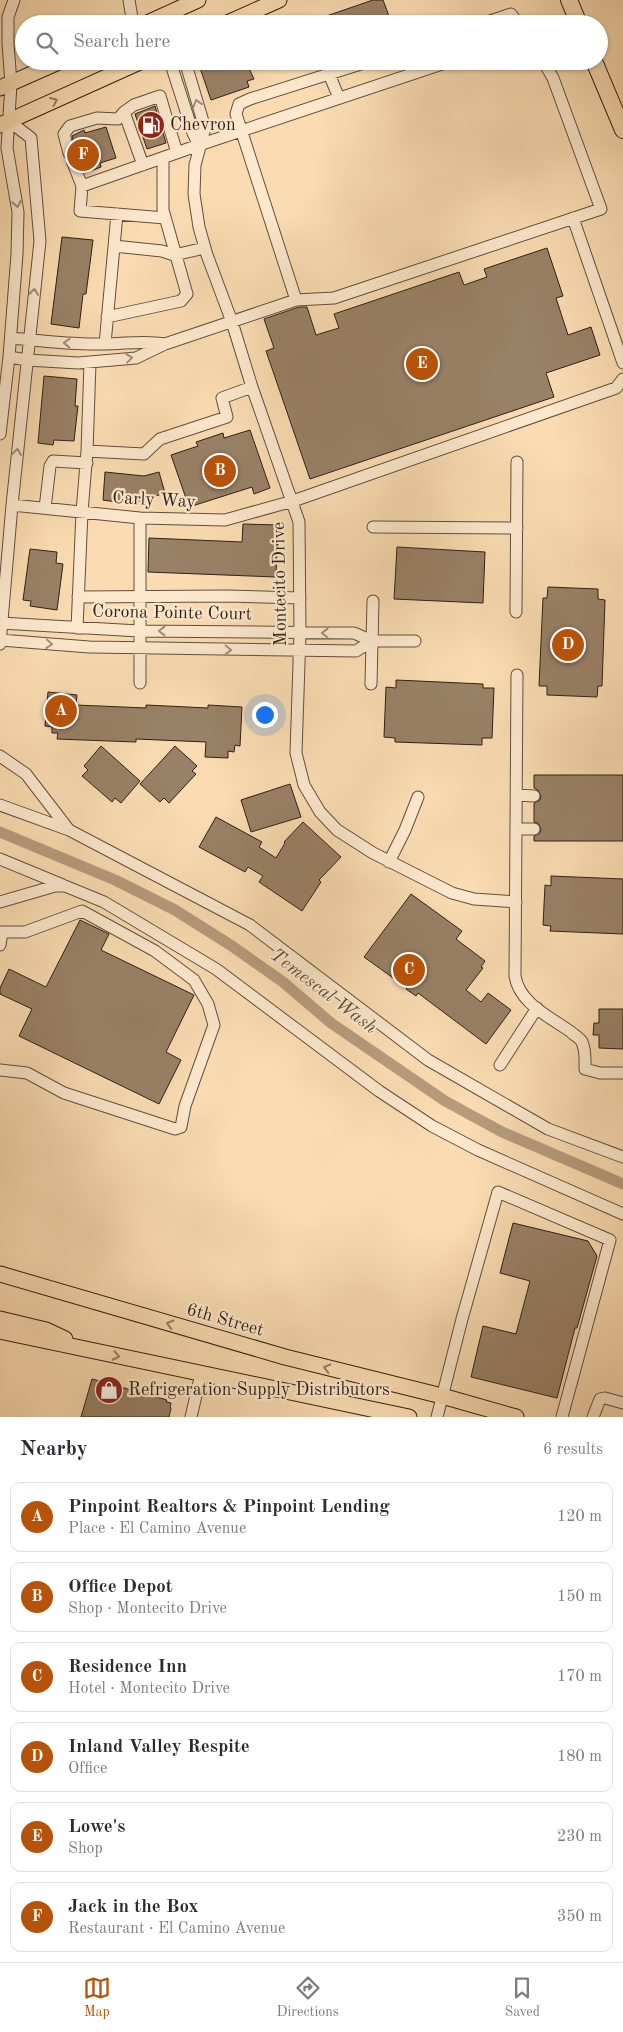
<!DOCTYPE html>
<meta charset="utf-8">
<style>
body{margin:0;font-family:"Old Standard TT",serif;background:#f2f2f3;color:#2b2b33}
.you{position:absolute;left:264px;top:714px;width:18px;height:18px;margin:-12px;border:4px solid #fff;border-radius:50%;background:#1a73e8;box-shadow:0 0 0 8px #1a73e833}
.badge{display:grid;place-items:center;width:32px;height:32px;border-radius:50%;background:#b45309;color:#fff;font-size:16px;font-weight:700}
.pin{position:absolute;translate:-50% -50%;border:2px solid #fff;box-shadow:0 1px 5px #0006}
.list{margin:0;padding:0;list-style:none}
h2{display:flex;justify-content:space-between;align-items:center;height:65px;margin:0;padding:0 20px;font-size:21px}
h2 small{font-size:16px;font-weight:400;color:#7c7c81}
.list li{display:grid;grid-template-columns:32px 1fr auto;gap:15px;align-items:center;box-sizing:border-box;height:70px;margin:0 10px 10px;padding:0 10px;border:1px solid #e1e1e2;border-radius:10px}
.list b{display:block;font-size:19px;white-space:nowrap}
.list p{margin:0;font-size:16px;white-space:nowrap;color:#7c7c81}
.list em{font-size:16px;font-style:normal;color:#7c7c81}
.icon{flex:none;width:28px;height:28px;fill:none;stroke:currentColor;stroke-width:2;stroke-linecap:round;stroke-linejoin:round}
.map{position:relative;flex:none;width:623px;height:1417px;overflow:hidden}
.search{position:absolute;background:#fff;box-shadow:0 1px 4px #0004;left:15px;right:15px;top:15px;height:55px;display:flex;align-items:center;gap:12px;box-sizing:border-box;padding:0 18px;border-radius:28px;color:#7c7c81;font-size:19px}
.sheet{height:545px;background:#fff}
nav{display:flex;justify-content:space-around;align-items:center;box-sizing:border-box;height:70px;border-top:1px solid #e1e1e2;background:#fff;font-size:14px;color:#7c7c81}
nav a{display:grid;justify-items:center;gap:2px}
nav .on{color:#b45309}
.map>svg:first-child{display:block}
.lines{fill:none;stroke-linecap:round;stroke-linejoin:round}
.canal{stroke:#b69c7d;stroke-width:11}
.building{fill:#998167;stroke:#2f1f16}
.minor-casing{stroke:#624e3d;stroke-width:13}
.major-casing{stroke:#2f1f16;stroke-width:17}
.highway-casing{stroke:#2f1f16;stroke-width:18}
.minor{stroke:#fce8cd;stroke-width:11}
.major{stroke:#fbdcb2;stroke-width:15}
.highway{stroke:#fbdcb2;stroke-width:16}
.oneway{stroke:#957e64}
.oneway2{stroke:#a08e7b}
.labels{text-anchor:middle;dominant-baseline:central;stroke-width:4.5;stroke-linejoin:round;paint-order:stroke}
.poi-label{font-size:18px;fill:#2f1f16;stroke:#fce8cd;text-anchor:start}
.street-label{font-size:18px;fill:#2f1f16;stroke:#fce8cd}
.water-label{font-size:19px;font-style:italic;fill:#5e4b3a;stroke:#fce8cd}
</style>
<div class="map">
<svg width="623" height="1417" viewBox="0 0 623 1417">
<rect width="100%" height="100%" fill="#fbdcb2"/>
<filter id="stains"><feTurbulence type="fractalNoise" baseFrequency=".004" numOctaves="4"/><feColorMatrix values="0 0 0 0 .2 0 0 0 0 .09 0 0 0 0 .02 0 0 0 .5 -.17"/></filter>
<radialGradient id="worn" r=".72"><stop offset=".6" stop-color="#630" stop-opacity="0"/><stop offset="1" stop-color="#630" stop-opacity=".3"/></radialGradient>
<g class="lines">
<path class="canal" d="M 0,832 L 115,880 L 175,910 L 232,946 L 283,982 L 331,1023 L 445,1101 L 502,1132 L 623,1184"/>
</g>
<path class="building" d="M 373,0 L 383,0 L 392,24 L 309,24 L 309,22 Z
M 210,61 L 240,61 L 241,64 L 246,62 L 254,79 L 247,81 L 249,87 L 211,100 L 199,65 Z
M 155,106 L 166,143 L 147,149 L 135,114 Z
M 106,127 L 116,158 L 100,163 L 101,167 L 85,173 L 80,160 L 76,156 L 76,151 L 72,136 L 84,130 L 85,133 Z
M 62,237 L 93,240 L 86,294 L 83,294 L 79,328 L 51,324 Z
M 547,248 L 563,296 L 556,298 L 568,335 L 591,327 L 600,355 L 546,373 L 554,397 L 310,479 L 266,351 L 274,348 L 264,319 L 299,307 L 307,307 L 316,335 L 339,328 L 334,314 L 459,272 L 464,285 L 487,277 L 484,269 Z
M 44,376 L 77,379 L 75,406 L 78,406 L 74,441 L 54,440 L 53,445 L 38,443 Z
M 250,430 L 270,488 L 254,494 L 252,487 L 189,507 L 171,455 L 198,446 L 196,442 L 223,433 L 224,438 Z
M 105,472 L 144,476 L 159,472 L 165,493 L 130,504 L 103,500 Z
M 243,524 L 278,525 L 276,577 L 148,572 L 149,538 L 242,542 Z
M 397,547 L 485,552 L 483,603 L 394,599 Z
M 30,549 L 57,552 L 56,563 L 63,564 L 57,610 L 30,606 L 31,601 L 23,600 Z
M 548,587 L 598,589 L 598,599 L 605,600 L 602,686 L 598,686 L 597,697 L 547,695 L 547,686 L 539,686 L 543,598 L 547,598 Z
M 396,680 L 483,684 L 483,688 L 494,688 L 492,738 L 482,738 L 482,745 L 395,742 L 395,738 L 384,737 L 386,687 L 396,688 Z
M 48,692 L 77,695 L 76,705 L 146,708 L 146,705 L 208,708 L 208,705 L 242,707 L 240,746 L 235,745 L 234,752 L 228,751 L 228,758 L 205,757 L 206,742 L 136,739 L 136,742 L 57,739 L 58,733 L 52,733 L 52,727 L 45,726 Z
M 101,746 L 140,781 L 121,803 L 115,798 L 112,802 L 82,776 L 88,770 L 84,766 Z
M 175,746 L 197,766 L 192,771 L 196,774 L 169,803 L 164,798 L 160,802 L 140,784 Z
M 534,775 L 623,775 L 623,841 L 534,841 L 534,836 L 540,833 L 541,829 L 538,823 L 534,822 L 534,803 L 540,800 L 541,796 L 538,790 L 534,788 Z
M 290,784 L 301,817 L 251,832 L 241,800 Z
M 216,817 L 262,842 L 259,847 L 276,858 L 285,843 L 284,842 L 303,822 L 341,857 L 319,880 L 321,882 L 302,911 L 259,882 L 263,876 L 248,867 L 245,872 L 199,847 Z
M 551,876 L 623,879 L 623,934 L 550,931 L 551,926 L 543,925 L 545,885 L 551,886 Z
M 411,894 L 462,931 L 456,939 L 485,961 L 481,967 L 483,968 L 466,990 L 481,1002 L 488,993 L 511,1010 L 486,1044 L 418,993 L 416,996 L 406,989 L 407,988 L 364,957 Z
M 80,920 L 109,934 L 101,950 L 194,995 L 166,1052 L 181,1060 L 159,1104 L 19,1036 L 32,1009 L 0,994 L 0,988 L 9,969 L 46,987 Z
M 599,1009 L 623,1009 L 623,1049 L 599,1048 L 599,1035 L 593,1035 L 594,1023 L 599,1023 Z
M 513,1223 L 588,1241 L 597,1256 L 577,1328 L 575,1328 L 557,1398 L 471,1377 L 483,1326 L 516,1334 L 530,1281 L 500,1273 Z
M 92,1379 L 167,1400 L 166,1402 L 171,1403 L 170,1407 L 171,1408 L 169,1417 L 81,1417 Z"/>
<g class="lines">
<g class="minor-casing">
<path id="minor" d="M 129,0 L 133,24
M 481,24 L 511,14 L 518,24
M 170,61 L 193,133 L 199,145
M 185,61 L 205,128 L 195,165 L 194,194 L 199,227 L 207,255 L 232,322 L 252,387 L 299,522 L 300,633 L 296,753 L 304,785 L 320,812 L 337,830 L 373,853 L 452,893 L 474,899 L 516,902
M 329,74 L 339,98
M 69,153 L 64,134 L 70,126 L 97,118 L 118,119 L 124,112
M 73,163 L 82,186 L 80,211 L 165,218
M 143,165 L 124,112 L 134,105 L 160,96 L 177,153
M 82,186 L 199,145 L 451,61
M 573,218 L 623,363
M 114,246 L 162,251 L 174,255 L 205,248
M 296,300 L 236,114 L 239,104 L 250,99 L 370,61
M 107,317 L 181,301 L 187,294 L 163,210 L 163,158
M 11,338 C 42,341 73,345 103,344 C 125,344 144,340 165,344
M 105,344 L 117,214
M 9,357 L 27,360 L 78,363 L 136,358 L 165,344 L 296,300 L 334,298 L 601,209 L 553,78 L 543,61
M 0,434 L 9,357 L 17,254 L 18,212 L 7,148 L 11,84 L 8,43 L 8,17 L 14,0
M 87,451 L 90,363
M 12,505 L 140,518 L 225,520 L 293,501 L 616,388 L 623,379
M 45,508 L 50,466 L 53,461 L 87,463
M 140,518 L 140,683
M 373,527 L 517,528
M 78,597 L 227,596 L 300,598
M 516,612 L 517,462
M 0,623 L 139,631 L 354,633 L 372,641
M 77,628 L 82,512 L 87,451 L 144,454 L 160,439 L 227,417 L 222,398 L 252,387
M 0,640 L 89,647 L 356,651 L 372,641 L 415,641
M 0,644 L 12,505 L 40,241 L 31,138 L 9,121
M 517,675 L 515,976 C 519,1003 550,1017 571,1032 C 574,1035 580,1038 582,1042 C 586,1051 585,1060 585,1069 L 600,1073 L 623,1073
M 371,684 L 373,601
M 0,756 L 26,774 L 69,830 L 250,925 L 428,1060 L 548,1129 L 623,1157
M 517,795 L 534,796
M 0,805 L 69,830
M 516,829 L 534,829
M 0,859 L 63,885
M 389,862 L 405,830 L 418,797
M 0,902 L 55,886 L 65,886 L 104,902 L 216,969 L 379,1091 L 432,1126 L 478,1150 L 623,1214
M 0,932 L 25,932 L 82,911 L 155,951 L 194,980 L 208,1004 L 214,1025 L 185,1106 L 181,1127 L 175,1129 L 64,1093 L 27,1073 L 0,1070
M 0,945 L 2,932
M 500,1065 L 537,1008
M 191,1417 L 201,1374
M 437,1417 L 462,1319 L 498,1192 L 610,1240 L 562,1417
M 593,1417 L 600,1399 L 605,1398 L 623,1403"/>
</g>
<g class="major-casing">
<path id="major" d="M 145,24 L 198,0
M 225,24 L 279,0
M 0,88 L 61,61
M 0,125 L 142,61
M 0,1274 L 285,1357 L 442,1396 L 516,1417
M 0,1319 L 46,1330 L 65,1339
M 0,1331 L 409,1417"/>
</g>
<g class="highway-casing">
<path id="highway" d="M 569,0 L 579,24
M 594,61 L 623,130"/>
</g>
<use href="#minor" class="minor"/>
<use href="#major" class="major"/>
<use href="#highway" class="highway"/>
</g>
<defs><path id="oneway-chevron" d="M-2-3.5L2.5 0L-2 3.5" fill="none" stroke-width="1.6" stroke-linecap="round" stroke-linejoin="round" transform="scale(1.25)"/></defs>
<g class="oneway">
<use href="#oneway-chevron" transform="translate(54 101) rotate(-24)"/>
<use href="#oneway-chevron" transform="translate(170 1324) rotate(-164)"/>
<use href="#oneway-chevron" transform="translate(116 1356) rotate(12)"/>
<use href="#oneway-chevron" transform="translate(327 1368) rotate(-166)"/>
</g>
<g class="oneway2">
<use href="#oneway-chevron" transform="translate(197 103) rotate(-107)"/>
<use href="#oneway-chevron" transform="translate(17 204) rotate(80)"/>
<use href="#oneway-chevron" transform="translate(34 292) rotate(-84)"/>
<use href="#oneway-chevron" transform="translate(67 343) rotate(-178)"/>
<use href="#oneway-chevron" transform="translate(129 358) rotate(-7)"/>
<use href="#oneway-chevron" transform="translate(17 452) rotate(-84)"/>
<use href="#oneway-chevron" transform="translate(162 631) rotate(-180)"/>
<use href="#oneway-chevron" transform="translate(325 633) rotate(-179)"/>
<use href="#oneway-chevron" transform="translate(49 644) rotate(4)"/>
<use href="#oneway-chevron" transform="translate(228 650) rotate(1)"/>
</g>
<defs>
<g id="fuel-disc" transform="scale(1.4375)"><circle r="9.5" fill="#8f2418" stroke="#fce8cd"/><path d="M-5.5-6h7V0h2V4h1.3V-2.5L3-4.5l.8-.8L6-3V5H2.5V1h-1V6h-7ZM-4.2-4.7v3.2H.2V-4.7Z" fill="#fff"/></g>
<g id="shop-disc" transform="scale(1.4375)"><circle r="9.5" fill="#8f2418" stroke="#fce8cd"/><path d="M-5-2.5h2.3a2.7 3.5 0 0 1 5.4 0H5L5.5 6h-11ZM-1.5-2.5h3a1.5 2.3 0 0 0-3 0Z" fill="#fff"/></g>
</defs>
<g fill-rule="evenodd">
<use href="#fuel-disc" x="151" y="125"/>
<use href="#shop-disc" x="109" y="1390"/>
</g>
<g class="labels">
<g class="poi-label">
<text x="170" y="125">Chevron</text>
<text x="128" y="1390">Refrigeration Supply Distributors</text>
</g>
<g class="street-label">
<text transform="translate(154 500) rotate(3)">Carly Way</text>
<text transform="translate(280 584) rotate(-91)">Montecito Drive</text>
<text transform="translate(172 613) rotate(1)">Corona Pointe Court</text>
<text transform="translate(225 1320) rotate(16)">6th Street</text>
</g>
<g class="water-label">
<text transform="translate(323 992) rotate(37)">Temescal Wash</text>
</g>
</g>
<rect width="100%" height="100%" filter="url(#stains)"/>
<rect width="100%" height="100%" fill="url(#worn)"/>
</svg>
<div class="you"></div>
<div class="pin badge" style="left:61px;top:711px">A</div>
<div class="pin badge" style="left:220px;top:471px">B</div>
<div class="pin badge" style="left:409px;top:970px">C</div>
<div class="pin badge" style="left:568px;top:645px">D</div>
<div class="pin badge" style="left:422px;top:364px">E</div>
<div class="pin badge" style="left:83px;top:155px">F</div>
<div class="search"><svg class="icon" aria-label="search" viewBox="0 0 24 24"><circle cx="10" cy="10" r="6"/><path d="M15 15l6 6"/></svg>Search here</div>
</div>
<section class="sheet">
<h2>Nearby<small>6 results</small></h2>
<ul class="list">
<li><span class="badge">A</span><div><b>Pinpoint Realtors &amp; Pinpoint Lending</b><p>Place · El Camino Avenue</p></div><em>120 m</em></li>
<li><span class="badge">B</span><div><b>Office Depot</b><p>Shop · Montecito Drive</p></div><em>150 m</em></li>
<li><span class="badge">C</span><div><b>Residence Inn</b><p>Hotel · Montecito Drive</p></div><em>170 m</em></li>
<li><span class="badge">D</span><div><b>Inland Valley Respite</b><p>Office</p></div><em>180 m</em></li>
<li><span class="badge">E</span><div><b>Lowe's</b><p>Shop</p></div><em>230 m</em></li>
<li><span class="badge">F</span><div><b>Jack in the Box</b><p>Restaurant · El Camino Avenue</p></div><em>350 m</em></li>
</ul>
</section>
<nav>
<a class="on"><svg class="icon" aria-label="map" viewBox="0 0 24 24"><path d="M3 6l6-2 6 2 6-2v14l-6 2-6-2-6 2zM9 4v14M15 6v14"/></svg>Map</a>
<a><svg class="icon" aria-label="directions" viewBox="0 0 24 24"><path d="M12 3l9 9-9 9-9-9zM9 14v-3h6M13 9l2 2-2 2"/></svg>Directions</a>
<a><svg class="icon" aria-label="saved" viewBox="0 0 24 24"><path d="M7 4h10v16l-5-4-5 4z"/></svg>Saved</a>
</nav>
